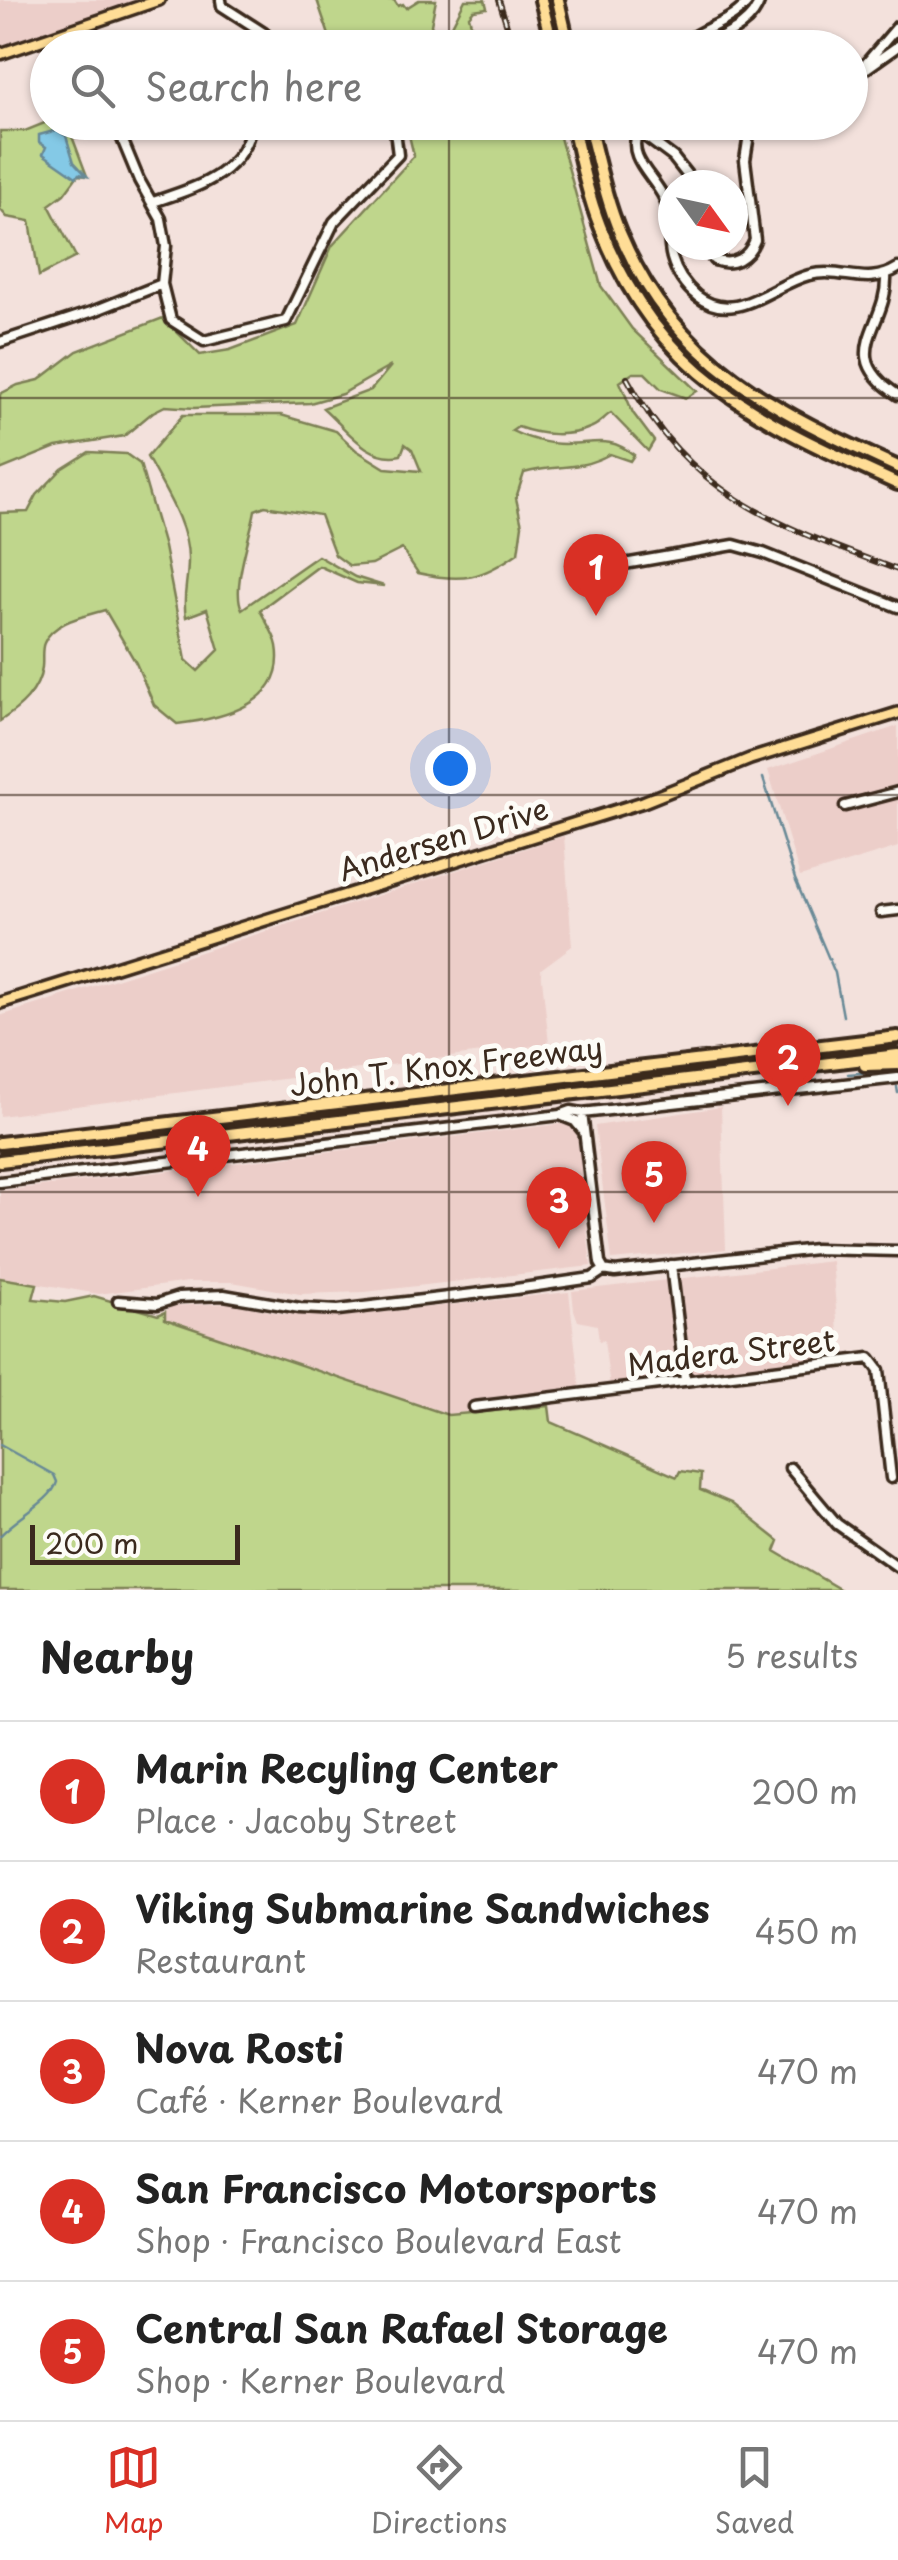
<!DOCTYPE html>
<meta charset="utf-8">
<style>
body{margin:0;font-family:"Playpen Sans",sans-serif;background:#f6f6f6;color:#222}
.compass{position:absolute;left:658px;top:170px;width:90px;height:90px;border-radius:50%;background:#fff;box-shadow:0 2px 8px #0004;rotate:123deg}
.scale{position:absolute;left:30px;bottom:25px;width:210px;box-sizing:border-box;padding-left:10px;border:5px solid #3b2a1e;border-top:0;font-size:28px;line-height:35px;white-space:nowrap;color:#3b2a1e;-webkit-text-stroke:8px #fdfcf7;paint-order:stroke}
.you{position:absolute;left:450px;top:768px;width:35px;height:35px;margin:-25px;border:8px solid #fff;border-radius:50%;background:#1a73e8;box-shadow:0 0 0 15px #1a73e833}
.badge{display:grid;place-items:center;width:65px;height:65px;border-radius:50%;background:#d93025;color:#fff;font-size:32px;font-weight:700}
.pin{position:absolute;translate:-50% -82px;filter:drop-shadow(0 2px 5px #0008)}
.pin::after{content:'';position:absolute;top:52px;width:35px;height:30px;background:inherit;clip-path:polygon(0 0,100% 0,50% 100%)}
.list{margin:0;padding:0;list-style:none}
h2{display:flex;justify-content:space-between;align-items:center;height:130px;margin:0;padding:0 40px;font-size:42px}
h2 small{font-size:32px;font-weight:400;color:#767676}
.list li{display:grid;grid-template-columns:65px 1fr auto;gap:30px;align-items:center;box-sizing:border-box;height:140px;padding:0 40px;border-top:2px solid #e0e0e0}
.list b{display:block;font-size:38px;white-space:nowrap}
.list p{margin:0;font-size:32px;white-space:nowrap;color:#767676}
.list em{font-size:32px;font-style:normal;color:#767676}
.icon{flex:none;width:55px;height:55px;fill:none;stroke:currentColor;stroke-width:2;stroke-linecap:round;stroke-linejoin:round}
.map{position:relative;flex:none;width:898px;height:1590px;overflow:hidden}
.search{position:absolute;background:#fff;box-shadow:0 2px 8px #0004;left:30px;right:30px;top:30px;height:110px;display:flex;align-items:center;gap:25px;box-sizing:border-box;padding:0 35px;border-radius:55px;color:#767676;font-size:38px}
.sheet{height:830px;background:#fff}
nav{display:flex;justify-content:space-around;align-items:center;box-sizing:border-box;height:140px;border-top:2px solid #e0e0e0;background:#fff;font-size:28px;color:#767676}
nav a{display:grid;justify-items:center;gap:5px}
nav .on{color:#d93025}
.map>svg:first-child{display:block}
.built{fill:#eccec9}
.green{fill:#bfd68c;stroke:#7d8055;stroke-width:2.5}
.water{fill:#84c9e6;stroke:#678996;stroke-width:2.5}
.lines{fill:none;stroke-linecap:round;stroke-linejoin:round}
.stream{stroke:#678996;stroke-width:2.5}
.minor-casing{stroke:#3b2a1e;stroke-width:15}
.major-casing{stroke:#3b2a1e;stroke-width:16}
.highway-casing{stroke:#3b2a1e;stroke-width:18}
.minor{stroke:#fdfcf7;stroke-width:8}
.major{stroke:#ffdd96;stroke-width:9}
.highway{stroke:#ffdd96;stroke-width:10}
.rail-casing{stroke:#3b2a1e;stroke-width:6}
.rail{stroke:#fdfcf7;stroke-width:2.5;stroke-dasharray:8;stroke-linecap:butt}
.grid{fill:none;stroke:#3b2a1e;stroke-width:2.5;stroke-opacity:0.55}
.labels{text-anchor:middle;dominant-baseline:central;stroke-width:10;stroke-linejoin:round;paint-order:stroke}
.street-label{font-size:30px;fill:#3b2a1e;stroke:#fdfcf7}
</style>
<div class="map">
<svg width="898" height="1590" viewBox="0 0 898 1590">
<rect width="100%" height="100%" fill="#f3e1dc"/>
<filter id="ink" filterUnits="userSpaceOnUse"><feTurbulence type="fractalNoise" baseFrequency=".01" numOctaves="2"/><feDisplacementMap in="SourceGraphic" scale="20" xChannelSelector="R" yChannelSelector="G"/><feConvolveMatrix kernelMatrix="1 2 1 2 8 2 1 2 1" color-interpolation-filters="sRGB"/></filter>
<g filter="url(#ink)">
<path class="built" d="M 0,0 L 139,0 L 0,48 Z
M 898,726 L 898,847 L 800,877 L 768,770 Z
M 564,836 L 572,946 L 541,969 L 549,1044 L 0,1116 L 0,1016 Z
M 721,1107 L 726,1249 L 612,1260 L 595,1126 Z
M 569,1123 L 577,1132 L 591,1266 L 365,1292 L 300,1294 L 232,1282 L 188,1282 L 99,1294 L 0,1277 L 0,1191 Z
M 832,1261 L 840,1356 L 610,1387 L 604,1340 L 599,1341 L 597,1325 L 578,1321 L 574,1310 L 572,1291 Z
M 569,1292 L 581,1399 L 449,1414 L 165,1319 L 165,1312 L 172,1306 L 231,1303 L 283,1314 L 341,1317 Z"/>
<path class="green" d="M 317,0 L 394,0 L 398,6 L 403,4 L 406,8 L 419,0 L 436,0 L 431,25 L 434,33 L 429,47 L 333,47 Z
M 465,0 L 485,0 L 487,8 L 474,10 L 469,16 L 472,28 L 465,47 L 441,47 Z
M 47,122 L 67,123 L 87,176 L 78,175 L 64,194 L 49,205 L 76,257 L 39,276 L 30,221 L 7,217 L 0,209 L 0,131 L 25,131 Z
M 406,123 L 556,123 L 601,286 L 632,329 L 697,391 L 686,398 L 661,389 L 645,373 L 633,373 L 620,382 L 633,413 L 654,441 L 648,451 L 611,413 C 604,417 600,424 592,427 C 569,438 540,435 518,427 L 512,431 C 526,438 547,444 565,444 C 595,444 609,435 634,455 L 630,461 L 610,454 C 575,473 556,463 524,473 L 516,498 L 522,525 L 518,553 C 481,579 463,583 418,573 L 402,549 L 372,564 L 350,566 L 335,555 L 320,515 L 265,506 L 255,510 C 251,535 231,588 242,609 L 318,556 L 355,577 L 384,586 L 357,583 L 319,566 L 260,610 C 265,621 275,634 277,646 C 287,704 221,719 177,724 L 154,705 L 136,663 L 105,610 C 86,616 53,621 44,643 C 41,649 43,660 42,667 C 39,692 20,708 0,721 L 0,513 L 28,512 L 37,495 L 62,469 L 89,452 L 126,454 L 140,464 L 164,547 L 186,660 L 198,671 L 219,650 L 207,609 L 186,617 C 182,597 188,582 188,561 C 189,525 163,488 147,457 L 183,415 L 281,415 L 336,431 L 356,450 L 385,468 L 421,471 L 412,449 L 405,444 L 401,455 C 367,462 346,428 323,408 L 371,390 L 391,366 L 342,394 L 310,403 L 194,408 L 165,406 L 153,412 L 124,436 L 56,447 L 0,470 L 0,394 L 18,385 L 39,380 L 77,351 L 163,318 L 200,355 L 230,350 L 297,325 L 332,246 L 414,156 Z
M 0,1278 L 37,1284 L 33,1299 L 65,1302 L 94,1296 L 158,1315 L 165,1312 L 165,1319 L 448,1415 L 549,1406 L 551,1422 L 677,1477 L 680,1471 L 701,1474 L 700,1490 L 731,1503 L 779,1541 L 775,1551 L 841,1590 L 0,1590 Z"/>
<path class="water" d="M 57,130 L 66,136 L 74,162 L 87,176 L 79,174 L 76,177 L 43,154 L 46,147 L 39,142 L 39,135 Z"/>
<g class="lines">
<path class="stream" d="M 763,778 L 795,879 L 835,973 L 843,1016
M 848,1074 L 896,1070
M 897,1087 L 898,1093
M 0,1445 L 54,1475 L 57,1482 C 52,1501 14,1519 0,1536"/>
<g class="minor-casing">
<path id="minor" d="M 221,0 L 222,6 L 264,33 L 277,48
M 80,27 L 87,48
M 679,48 C 699,27 733,24 749,0
M 699,48 C 723,36 752,27 760,0
M 867,68 L 898,46
M 850,82 L 898,26
M 638,131 C 626,158 653,175 664,198 C 673,216 666,238 672,258 C 676,272 685,286 697,296 C 735,326 771,285 809,275 C 843,267 866,288 898,268
M 638,131 L 673,157 L 695,185
M 153,202 C 197,187 244,175 252,122
M 703,245 L 714,260 C 733,267 748,258 755,240 L 745,160 L 751,122
M 886,275 C 889,326 834,354 898,395
M 162,284 L 171,320 L 204,341 L 286,321 L 334,222 L 398,155 L 394,122
M 0,342 L 94,311 L 162,284 L 166,246 L 161,219 L 139,180 L 115,122
M 601,568 L 734,545 L 763,553 L 898,607
M 845,806 L 898,792
M 881,912 L 898,910
M 582,1113 L 600,1263 L 604,1270
M 560,1115 L 575,1121 L 584,1132
M 0,1182 L 560,1115 L 571,1111 L 582,1113 L 898,1078
M 671,1265 L 685,1380
M 118,1301 L 157,1304 L 179,1297 L 224,1295 L 300,1308 L 338,1310 L 516,1289 L 592,1278 L 604,1270 L 615,1272 L 815,1249 L 898,1251
M 474,1407 L 870,1358 L 879,1370 L 891,1478
M 790,1468 L 837,1524 L 898,1567"/>
</g>
<g class="major-casing">
<path id="major" d="M 0,54 L 159,0
M 0,1003 L 643,802 L 750,759 L 898,713"/>
</g>
<g class="highway-casing">
<path id="highway" d="M 541,0 L 553,48
M 558,0 L 569,48
M 572,122 C 580,157 587,193 600,226 C 657,376 763,423 898,484
M 588,122 C 598,159 605,197 620,233 C 676,365 776,411 898,467
M 865,1065 L 898,1064
M 0,1143 L 898,1037
M 0,1161 L 898,1055"/>
</g>
<use href="#minor" class="minor"/>
<use href="#major" class="major"/>
<use href="#highway" class="highway"/>
<g class="rail-casing">
<path id="rail" d="M 499,0 L 512,42
M 627,378 C 691,497 779,526 898,570"/>
</g>
<use href="#rail" class="rail"/>
</g>
</g>
<path class="grid" d="M 449,0 L 449,48M 449,122 L 449,1590M 0,398 L 898,398M 0,795 L 898,795M 0,1192 L 898,1192"/>
<g class="labels">
<g class="street-label">
<text transform="translate(443 838) rotate(-17)">Andersen Drive</text>
<text transform="translate(446 1065) rotate(-7)">John T. Knox Freeway</text>
<text transform="translate(731 1351) rotate(-7)">Madera Street</text>
</g>
</g>
</svg>
<svg class="compass" viewBox="-18 -18 36 36"><path d="M0-13l5 13h-10z" fill="#e53935"/><path d="M0 13l5-13h-10z" fill="#767676"/></svg>
<div class="scale">200 m</div>
<div class="you"></div>
<div class="pin badge" style="left:596px;top:616px">1</div>
<div class="pin badge" style="left:788px;top:1106px">2</div>
<div class="pin badge" style="left:559px;top:1249px">3</div>
<div class="pin badge" style="left:198px;top:1197px">4</div>
<div class="pin badge" style="left:654px;top:1223px">5</div>
<div class="search"><svg class="icon" aria-label="search" viewBox="0 0 24 24"><circle cx="10" cy="10" r="6"/><path d="M15 15l6 6"/></svg>Search here</div>
</div>
<section class="sheet">
<h2>Nearby<small>5 results</small></h2>
<ul class="list">
<li><span class="badge">1</span><div><b>Marin Recyling Center</b><p>Place · Jacoby Street</p></div><em>200 m</em></li>
<li><span class="badge">2</span><div><b>Viking Submarine Sandwiches</b><p>Restaurant</p></div><em>450 m</em></li>
<li><span class="badge">3</span><div><b>Nova Rosti</b><p>Café · Kerner Boulevard</p></div><em>470 m</em></li>
<li><span class="badge">4</span><div><b>San Francisco Motorsports</b><p>Shop · Francisco Boulevard East</p></div><em>470 m</em></li>
<li><span class="badge">5</span><div><b>Central San Rafael Storage</b><p>Shop · Kerner Boulevard</p></div><em>470 m</em></li>
</ul>
</section>
<nav>
<a class="on"><svg class="icon" aria-label="map" viewBox="0 0 24 24"><path d="M3 6l6-2 6 2 6-2v14l-6 2-6-2-6 2zM9 4v14M15 6v14"/></svg>Map</a>
<a><svg class="icon" aria-label="directions" viewBox="0 0 24 24"><path d="M12 3l9 9-9 9-9-9zM9 14v-3h6M13 9l2 2-2 2"/></svg>Directions</a>
<a><svg class="icon" aria-label="saved" viewBox="0 0 24 24"><path d="M7 4h10v16l-5-4-5 4z"/></svg>Saved</a>
</nav>
